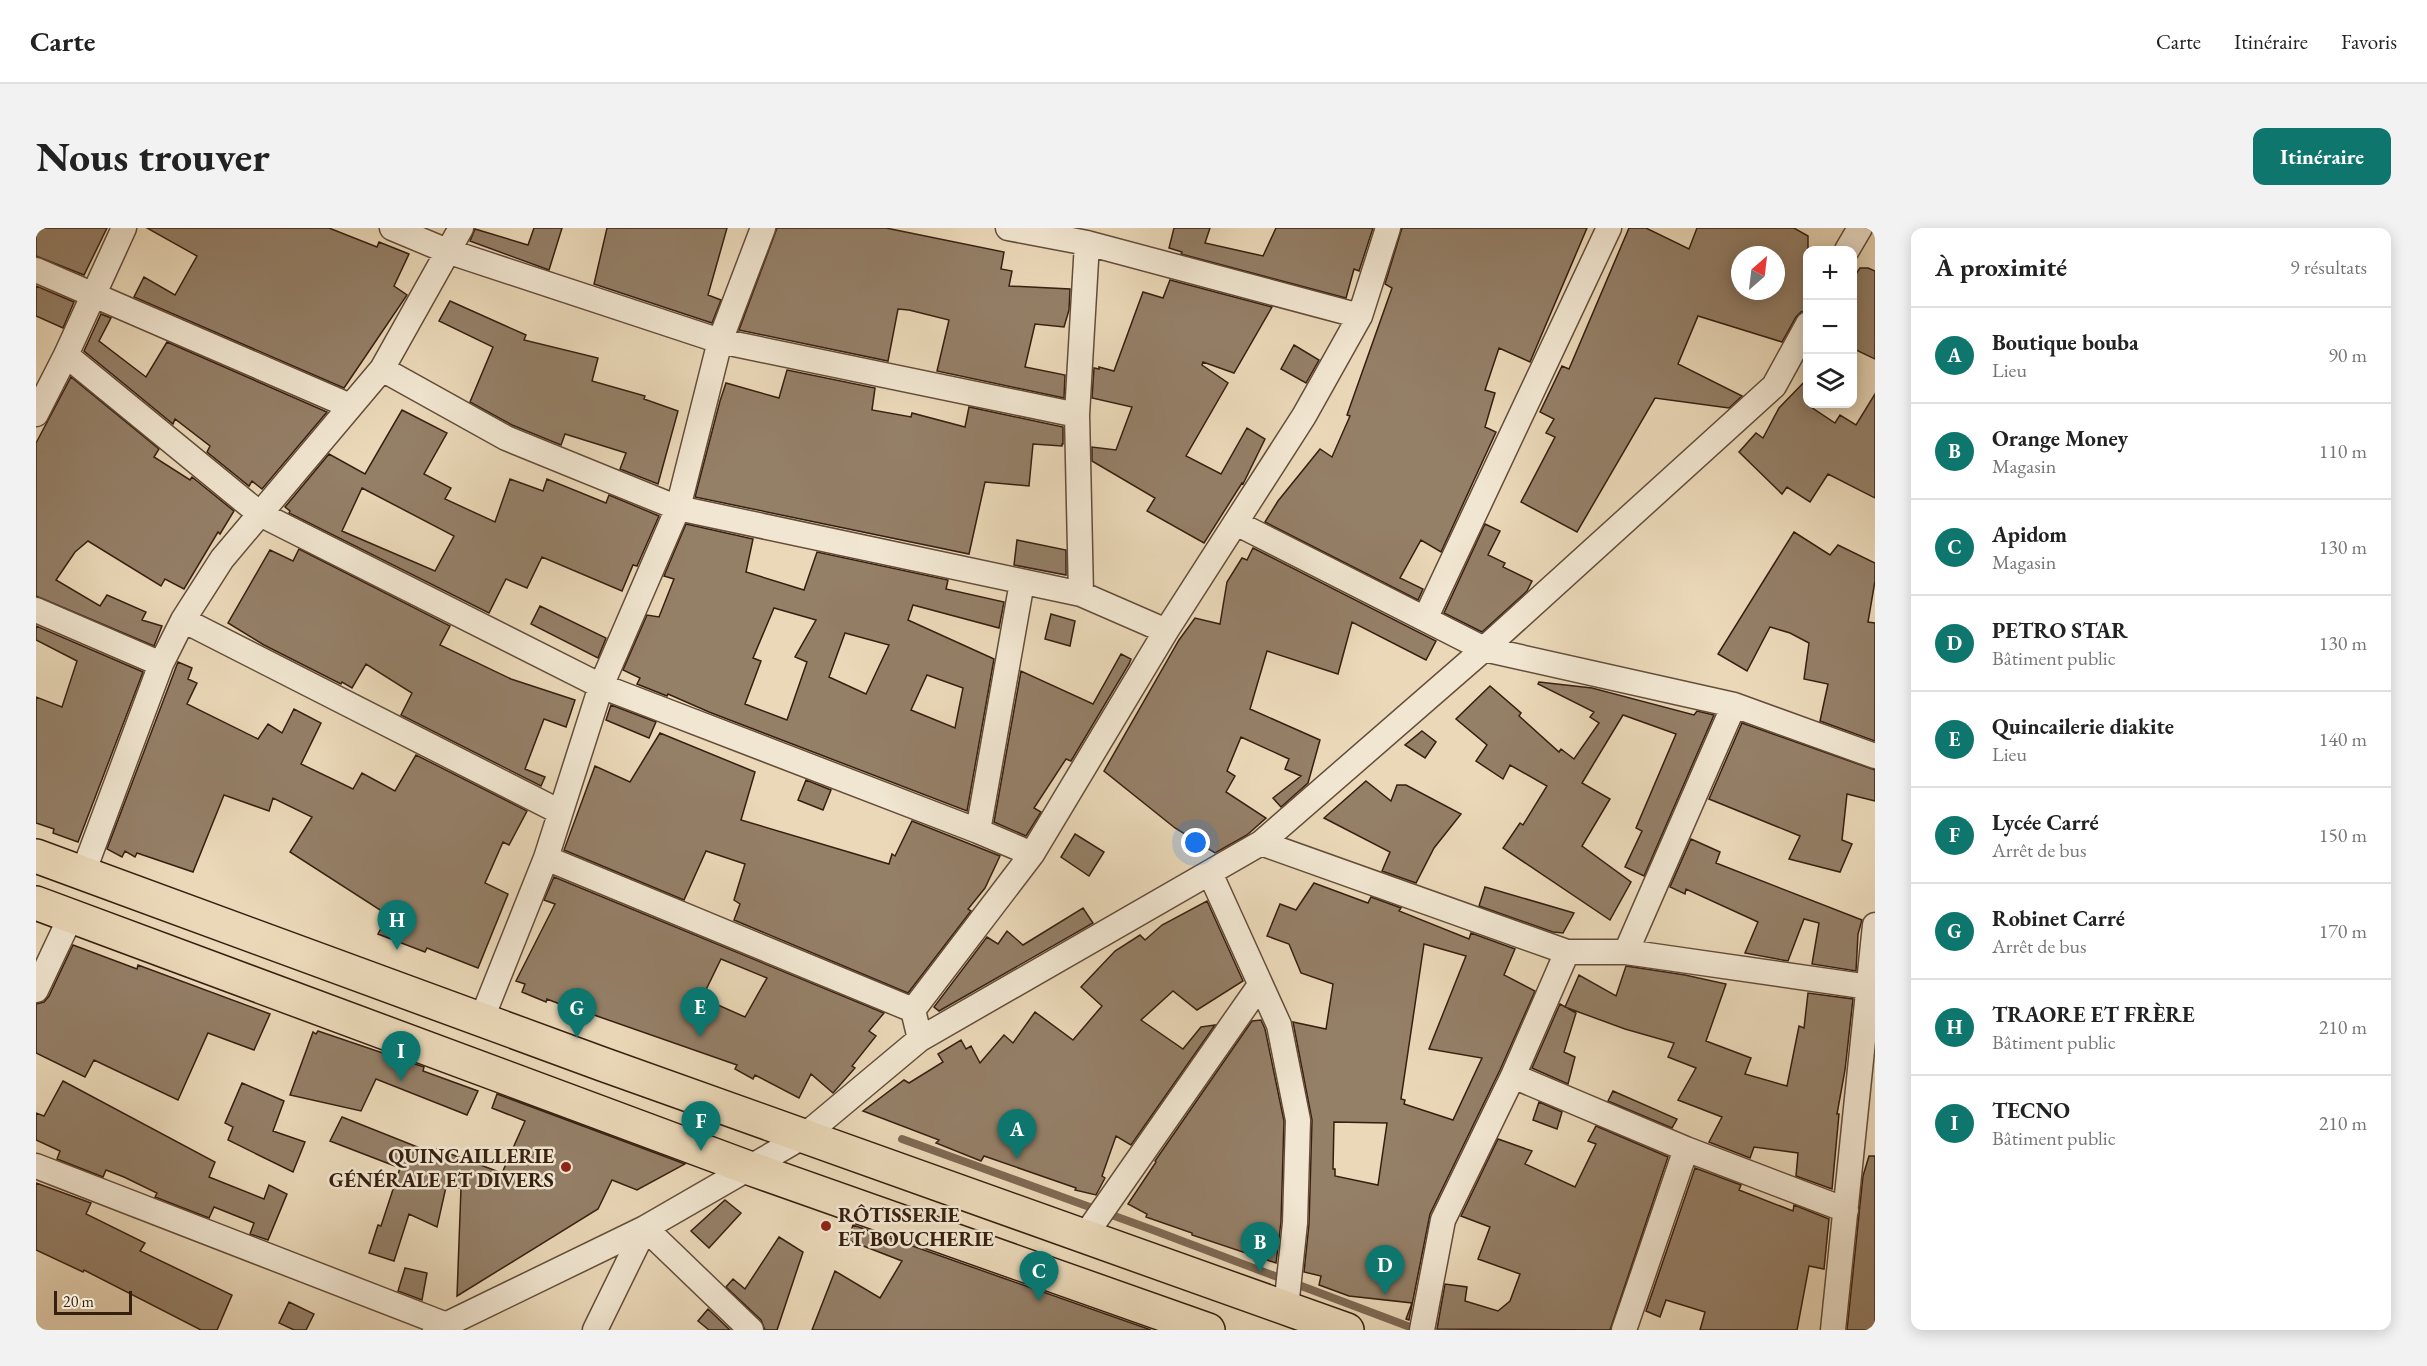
<!DOCTYPE html>
<html lang="fr">
<meta charset="utf-8">
<style>
body{margin:0;font-family:"EB Garamond",serif;background:#f2f2f2;color:#222}
.controls{position:absolute;right:18px;top:18px;display:grid;overflow:hidden;border-radius:12px;box-shadow:0 3px 15px #0003}
.controls button{width:54px;height:54px;display:grid;place-items:center;padding:0;border:0;border-bottom:2px solid #e0e0e0;background:#fff;color:#222;font:30px sans-serif}
.compass{position:absolute;left:1695px;top:18px;width:54px;height:54px;border-radius:50%;background:#fff;box-shadow:0 3px 15px #0003;rotate:28deg}
.scale{position:absolute;left:18px;bottom:15px;width:78px;box-sizing:border-box;padding-left:6px;border:3px solid #371f10;border-top:0;font-size:16px;line-height:21px;white-space:nowrap;color:#371f10;-webkit-text-stroke:4px #f1e6d1;paint-order:stroke}
.you{position:absolute;left:1160px;top:615px;width:21px;height:21px;margin:-15px;border:4px solid #fff;border-radius:50%;background:#1a73e8;box-shadow:0 0 0 9px #1a73e833}
.badge{display:grid;place-items:center;width:39px;height:39px;border-radius:50%;background:#0f766e;color:#fff;font-size:20px;font-weight:700}
.pin{position:absolute;translate:-50% -50px;filter:drop-shadow(0 2px 3px #0008)}
.pin::after{content:'';position:absolute;top:32px;width:21px;height:18px;background:inherit;clip-path:polygon(0 0,100% 0,50% 100%)}
.list{margin:0;padding:0;list-style:none}
h2{display:flex;justify-content:space-between;align-items:center;height:78px;margin:0;padding:0 24px;font-size:26px}
h2 small{font-size:20px;font-weight:400;color:#767676}
.list li{display:grid;grid-template-columns:39px 1fr auto;gap:18px;align-items:center;box-sizing:border-box;height:96px;padding:0 24px;border-top:2px solid #e0e0e0}
.list b{display:block;font-size:22px;white-space:nowrap}
.list p{margin:0;font-size:20px;white-space:nowrap;color:#767676}
.list em{font-size:20px;font-style:normal;color:#767676}
.icon{flex:none;width:33px;height:33px;fill:none;stroke:currentColor;stroke-width:2;stroke-linecap:round;stroke-linejoin:round}
.map{position:relative;flex:none;width:1839px;height:1102px;overflow:hidden;border-radius:12px}
header{display:flex;align-items:center;gap:36px;box-sizing:border-box;height:84px;padding:0 30px;background:#fff;border-bottom:2px solid #e0e0e0}
header strong{font-size:28px}
nav{display:flex;gap:33px;margin-inline-start:auto;font-size:21px}
.intro{display:flex;align-items:center;justify-content:space-between;box-sizing:border-box;height:144px;padding:0 36px}
h1{margin:0;font-size:42px}
.button{padding:15px 27px;border-radius:12px;background:#0f766e;color:#fff;font-size:21px;font-weight:700}
main{display:flex;gap:36px;padding:0 36px}
aside{flex:1;background:#fff;border-radius:12px;box-shadow:0 3px 15px #0003}
.map>svg:first-child{display:block}
.lines{fill:none;stroke-linecap:round;stroke-linejoin:round}
.stream{stroke:#7e6853;stroke-width:8}
.building{fill:#947f67;stroke:#371f10;stroke-width:1.5;fill-rule:evenodd}
.street-casing{stroke:#644d3a;stroke-width:27}
.primary-casing{stroke:#371f10;stroke-width:36}
.street{stroke:#f1e6d1;stroke-width:24}
.primary{stroke:#ead8b8;stroke-width:33}
.poi-dot{fill:#8f2418;stroke:#f1e6d1;stroke-width:2}
.labels{text-anchor:middle;dominant-baseline:central;stroke-width:5;stroke-linejoin:round;paint-order:stroke}
.poi-label{font-size:21px;font-weight:bold;fill:#371f10;stroke:#f1e6d1;text-anchor:end}
</style>
<header>
<strong>Carte</strong>
<nav><a>Carte</a><a>Itinéraire</a><a>Favoris</a></nav>
</header>
<div class="intro"><h1>Nous trouver</h1><a class="button">Itinéraire</a></div>
<main>
<div class="map">
<svg width="1839" height="1102" viewBox="0 0 1839 1102">
<rect width="100%" height="100%" fill="#ead8b8"/>
<filter id="stains"><feTurbulence type="fractalNoise" baseFrequency=".00333" numOctaves="4"/><feColorMatrix values="0 0 0 0 .2 0 0 0 0 .09 0 0 0 0 .02 0 0 0 .5 -.17"/></filter>
<radialGradient id="worn" r=".72"><stop offset=".6" stop-color="#630" stop-opacity="0"/><stop offset="1" stop-color="#630" stop-opacity=".3"/></radialGradient>
<g class="lines">
<path class="stream" d="M 866,911 L 1117,1002 L 1382,1102"/>
</g>
<path class="building" d="M 0,0 L 71,0 L 48,47 L 0,28 Z
M 111,0 L 293,0 L 341,19 L 343,14 L 373,26 L 358,58 L 371,67 L 308,160 L 98,69 L 108,49 L 139,67 L 161,28 Z
M 498,0 L 526,0 L 513,42 L 434,13 L 439,1 L 492,17 Z
M 571,0 L 691,0 L 672,67 L 685,72 L 676,95 L 558,56 Z
M 741,0 L 850,0 L 968,24 L 965,41 L 976,43 L 973,58 L 1034,61 L 1033,82 L 1028,99 L 999,96 L 989,139 L 1029,147 L 1028,170 L 901,143 L 913,92 L 873,82 L 862,81 L 852,133 L 703,102 Z
M 1138,0 L 1174,0 L 1169,15 L 1227,28 L 1240,0 L 1337,0 L 1323,43 L 1318,41 L 1310,70 L 1145,26 L 1146,24 L 1133,20 Z
M 1366,0 L 1551,0 L 1494,134 L 1463,120 L 1449,162 L 1459,165 L 1449,199 L 1460,204 L 1405,324 L 1385,312 L 1364,350 L 1387,361 L 1382,372 L 1229,294 L 1242,273 L 1284,221 L 1296,229 L 1314,188 L 1311,187 L 1356,60 L 1349,56 Z
M 1593,0 L 1610,0 L 1653,21 L 1661,0 L 1758,0 L 1772,8 L 1772,82 L 1765,84 L 1760,89 L 1746,114 L 1662,88 L 1642,136 L 1706,168 L 1693,180 L 1619,170 L 1541,304 L 1485,274 L 1519,209 L 1510,205 L 1518,191 L 1504,184 L 1526,138 L 1533,141 ZM 1704,27 L 1740,27 L 1740,63 L 1704,63 Z
M 1824,40 L 1832,40 L 1839,43 L 1839,131 L 1816,120 L 1816,52 Z
M 1134,52 L 1236,79 L 1198,145 L 1167,134 L 1166,137 L 1192,155 L 1150,228 L 1185,246 L 1211,200 L 1229,211 L 1207,256 L 1206,255 L 1168,315 L 1111,283 L 1119,270 L 1056,233 L 1056,219 L 1080,222 L 1096,179 L 1056,170 L 1058,140 L 1063,141 L 1063,139 L 1078,143 L 1107,64 L 1127,70 Z
M 0,58 L 38,74 L 27,100 L 0,88 Z
M 414,73 L 490,107 L 488,112 L 562,130 L 556,153 L 609,168 L 608,171 L 642,183 L 622,256 L 584,241 L 590,225 L 529,206 L 525,217 L 476,197 L 434,174 L 457,119 L 403,93 Z
M 65,86 L 75,90 L 63,113 L 110,149 L 131,114 L 291,184 L 226,261 L 216,253 L 213,258 L 171,224 L 174,218 L 139,191 L 137,196 L 48,123 Z
M 1258,117 L 1283,132 L 1270,155 L 1245,141 Z
M 751,142 L 839,160 L 836,182 L 875,189 L 876,185 L 929,199 L 933,179 L 1027,199 L 1027,216 L 1026,216 L 1026,218 L 997,216 L 993,258 L 949,254 L 933,326 L 659,269 L 684,173 L 690,155 L 743,170 Z
M 35,149 L 123,221 L 118,229 L 154,252 L 156,249 L 198,283 L 184,306 L 182,304 L 148,361 L 129,351 L 125,358 L 52,313 L 39,324 L 20,352 L 64,378 L 71,367 L 110,384 L 106,392 L 126,398 L 118,418 L 0,368 L 0,215 Z
M 1772,150 L 1772,177 L 1799,195 L 1804,187 L 1820,197 L 1839,166 L 1839,270 L 1792,246 L 1774,274 L 1751,259 L 1746,266 L 1703,224 L 1720,205 L 1727,210 L 1743,180 Z
M 366,182 L 411,205 L 388,246 L 415,260 L 409,271 L 459,294 L 474,251 L 507,263 L 511,251 L 570,275 L 573,267 L 623,288 L 601,338 L 597,337 L 586,363 L 506,329 L 491,360 L 470,351 L 453,385 L 253,285 L 254,283 L 249,279 L 293,226 L 329,246 ZM 326,260 L 418,308 L 399,343 L 306,303 Z
M 650,296 L 717,311 L 710,344 L 768,362 L 781,324 L 912,352 L 910,361 L 968,374 L 963,400 L 877,377 L 872,392 L 958,431 L 931,583 L 673,484 L 632,466 L 631,468 L 601,456 L 604,450 L 587,442 L 611,387 L 623,389 L 638,351 L 628,348 ZM 738,380 L 780,392 L 759,429 L 771,434 L 751,492 L 709,476 L 725,433 L 717,430 ZM 809,405 L 853,417 L 830,466 L 793,449 ZM 891,447 L 927,460 L 919,500 L 875,482 Z
M 1449,296 L 1464,303 L 1452,327 L 1469,335 L 1467,339 L 1496,353 L 1491,363 L 1446,404 L 1408,385 Z
M 1758,304 L 1794,327 L 1802,317 L 1839,335 L 1839,353 L 1832,394 L 1839,395 L 1839,513 L 1784,493 L 1792,456 L 1768,451 L 1773,415 L 1754,405 L 1734,399 L 1711,443 L 1682,426 Z
M 981,312 L 1030,322 L 1030,347 L 978,337 Z
M 1217,320 L 1400,413 L 1390,432 L 1316,394 L 1302,446 L 1231,423 L 1214,481 L 1284,512 L 1272,555 L 1245,579 L 1237,570 L 1265,548 L 1249,541 L 1253,531 L 1205,509 L 1191,543 L 1199,548 L 1190,564 L 1230,590 L 1211,607 L 1179,625 L 1139,600 L 1068,543 L 1143,412 L 1159,390 L 1184,396 L 1191,354 L 1206,330 L 1211,332 Z
M 263,321 L 414,398 L 404,417 L 475,451 L 539,472 L 530,499 L 508,491 L 489,541 L 509,549 L 505,558 L 365,487 L 376,465 L 330,436 L 316,460 L 306,454 L 305,456 L 228,417 L 192,395 L 234,322 L 257,333 Z
M 504,378 L 570,410 L 562,430 L 495,396 Z
M 1015,386 L 1039,393 L 1034,418 L 1009,411 Z
M 0,398 L 107,444 L 42,614 L 17,605 L 18,601 L 0,595 L 0,469 L 26,479 L 41,433 L 0,412 Z
M 1085,426 L 1095,431 L 1093,436 L 1035,533 L 1030,531 L 998,580 L 1005,584 L 990,608 L 958,594 L 985,443 L 1057,476 Z
M 142,434 L 156,440 L 152,451 L 161,455 L 151,476 L 222,511 L 232,496 L 246,505 L 258,481 L 285,495 L 265,536 L 317,561 L 326,545 L 359,563 L 380,527 L 491,583 L 473,617 L 467,614 L 449,655 L 472,666 L 442,740 L 391,720 L 389,724 L 342,706 L 352,687 L 254,624 L 276,589 L 237,570 L 233,583 L 188,567 L 157,644 L 101,625 L 99,629 L 89,623 L 86,629 L 71,621 Z
M 1503,454 L 1556,460 L 1658,487 L 1661,483 L 1678,487 L 1608,648 L 1589,639 L 1606,603 L 1600,600 L 1640,506 L 1587,487 L 1546,555 L 1574,571 L 1546,618 L 1595,654 L 1574,692 L 1467,620 L 1484,595 L 1487,597 L 1511,558 L 1474,537 L 1467,551 L 1440,533 L 1451,517 L 1420,491 L 1454,458 L 1485,485 L 1483,488 L 1523,524 L 1525,521 L 1538,531 L 1563,495 L 1554,489 L 1558,484 L 1502,456 Z
M 575,477 L 620,494 L 613,510 L 570,492 Z
M 1706,495 L 1839,542 L 1839,573 L 1811,566 L 1806,612 L 1816,616 L 1804,644 L 1753,631 L 1764,608 L 1673,571 Z
M 1386,503 L 1400,514 L 1389,530 L 1369,517 Z
M 624,505 L 719,544 L 705,592 L 853,636 L 856,626 L 859,628 L 876,593 L 964,628 L 949,660 L 932,681 L 935,683 L 872,765 L 698,692 L 704,676 L 698,672 L 709,636 L 670,623 L 648,672 L 528,622 L 559,538 L 594,554 Z
M 770,552 L 795,562 L 787,582 L 762,572 Z
M 1330,553 L 1355,573 L 1361,557 L 1370,557 L 1425,586 L 1398,620 L 1380,655 L 1346,643 L 1354,624 L 1288,590 Z
M 1039,606 L 1068,624 L 1053,648 L 1025,629 Z
M 1655,611 L 1684,624 L 1680,635 L 1826,692 L 1822,706 L 1820,743 L 1776,736 L 1783,695 L 1768,691 L 1752,733 L 1709,725 L 1722,694 L 1650,661 L 1649,666 L 1634,659 Z
M 518,649 L 848,785 L 833,803 L 840,808 L 816,838 L 819,840 L 797,865 L 775,846 L 763,870 L 719,847 L 717,851 L 699,841 L 701,837 L 558,787 L 557,789 L 511,771 L 510,774 L 486,764 L 489,756 L 480,753 L 519,676 L 508,672 ZM 685,731 L 731,750 L 709,789 L 666,770 Z
M 1278,655 L 1332,675 L 1335,669 L 1365,680 L 1363,683 L 1433,711 L 1435,705 L 1479,721 L 1468,747 L 1499,763 L 1464,842 L 1394,986 L 1373,1092 L 1370,1091 L 1376,1075 L 1313,1068 L 1283,1057 L 1285,1048 L 1268,1044 L 1273,996 L 1276,892 L 1257,794 L 1290,801 L 1297,756 L 1265,745 L 1253,716 L 1231,708 L 1244,676 L 1260,682 ZM 1388,716 L 1430,728 L 1393,821 L 1446,830 L 1417,892 L 1368,876 L 1369,872 L 1365,871 ZM 1298,894 L 1351,895 L 1342,957 L 1299,948 L 1299,941 L 1297,941 Z
M 1449,659 L 1538,685 L 1527,705 L 1517,704 L 1443,678 Z
M 1171,673 L 1207,753 L 1161,782 L 1137,763 L 1105,792 L 1147,821 L 1165,799 L 1179,797 L 1095,917 L 1080,908 L 1066,948 L 1069,950 L 1060,967 L 1039,962 L 1040,960 L 948,928 L 945,933 L 900,915 L 903,912 L 827,883 L 868,852 L 873,855 L 907,834 L 902,826 L 925,812 L 930,821 L 935,818 L 944,835 L 968,807 L 977,815 L 999,784 L 1037,812 L 1066,778 L 1045,759 L 1079,723 L 1104,707 L 1109,712 L 1126,697 Z
M 1047,680 L 1057,695 L 903,783 L 898,779 L 951,709 L 962,716 L 971,703 L 987,717 Z
M 37,717 L 101,741 L 102,737 L 234,786 L 218,822 L 172,805 L 142,872 L 58,832 L 49,849 L 0,825 L 0,776 L 8,774 L 13,768 Z
M 1590,738 L 1649,747 L 1690,756 L 1670,813 L 1715,830 L 1709,846 L 1751,858 L 1763,798 L 1768,800 L 1772,765 L 1817,771 L 1809,842 L 1801,886 L 1803,886 L 1796,961 L 1760,948 L 1762,925 L 1718,919 L 1714,930 L 1673,914 L 1686,889 L 1642,872 L 1660,840 L 1632,829 L 1638,815 L 1589,801 L 1529,779 L 1543,747 L 1580,768 Z
M 1524,776 L 1540,785 L 1528,824 L 1539,829 L 1532,856 L 1496,840 Z
M 1225,792 L 1229,801 L 1248,893 L 1245,994 L 1240,1035 L 1156,1007 L 1156,1005 L 1110,989 L 1111,986 L 1092,976 L 1120,934 L 1119,933 L 1216,793 Z
M 282,803 L 388,839 L 387,843 L 442,863 L 431,887 L 340,851 L 325,883 L 254,867 L 277,804 L 280,806 Z
M 27,853 L 179,934 L 173,949 L 228,971 L 233,957 L 251,966 L 232,1012 L 214,1006 L 218,995 L 178,979 L 173,990 L 119,969 L 121,965 L 88,949 L 70,942 L 67,949 L 21,931 L 24,923 L 0,912 L 0,885 L 8,888 Z
M 206,855 L 248,873 L 237,903 L 269,914 L 257,944 L 192,912 L 197,899 L 189,895 Z
M 1577,863 L 1641,891 L 1636,900 L 1572,873 Z
M 461,866 L 649,936 L 601,962 L 576,952 L 562,981 L 421,1068 L 425,960 L 410,959 L 401,999 L 373,986 L 358,1033 L 333,1025 L 342,997 L 345,998 L 364,940 L 294,913 L 306,889 L 399,926 L 401,921 L 466,945 L 489,893 L 456,880 Z
M 1503,874 L 1526,884 L 1521,901 L 1497,892 Z
M 1560,898 L 1632,929 L 1574,1102 L 1401,1101 L 1409,1056 L 1431,1059 L 1429,1073 L 1462,1083 L 1474,1073 L 1484,1046 L 1442,1031 L 1454,999 L 1425,988 L 1462,911 L 1496,923 L 1489,936 L 1539,959 L 1560,916 L 1552,913 Z
M 1833,928 L 1839,928 L 1839,1102 L 1811,1102 L 1827,948 Z
M 1659,940 L 1705,957 L 1703,962 L 1757,983 L 1758,977 L 1793,991 L 1788,1041 L 1773,1038 L 1761,1102 L 1664,1102 L 1669,1084 L 1630,1072 L 1624,1089 L 1610,1083 Z
M 0,955 L 55,975 L 50,986 L 109,1015 L 104,1023 L 196,1067 L 181,1102 L 165,1102 L 48,1042 L 47,1044 L 0,1022 Z
M 689,972 L 705,985 L 673,1020 L 655,1003 Z
M 817,997 L 967,1050 L 1115,1102 L 776,1102 L 799,1043 L 844,1070 L 866,1033 L 812,1012 Z
M 743,1009 L 767,1024 L 741,1102 L 729,1102 L 725,1092 L 690,1059 L 697,1051 L 709,1061 Z
M 369,1040 L 391,1045 L 386,1072 L 362,1063 Z
M 253,1074 L 278,1086 L 270,1102 L 258,1102 L 243,1095 Z
M 672,1081 L 694,1102 L 673,1102 L 662,1093 Z"/>
<g class="lines">
<g class="street-casing">
<path id="street" d="M 356,0 L 411,23 L 684,113 L 1041,187
M 972,0 L 1051,15 L 1324,88
M 1811,22 L 1824,0
M 0,42 L 314,178
M 30,127 L 224,286 L 565,458 L 942,603 L 996,626
M 346,141 L 470,210 L 642,280 L 1045,366 L 1130,403
M 0,186 L 30,127 L 88,0
M 1200,295 L 1448,421 L 1698,477 L 1839,528
M 1045,366 L 1041,187 L 1051,15
M 0,382 L 125,436
M 1389,391 L 1573,0
M 147,392 L 524,584
M 942,603 L 986,354
M 1225,615 L 1531,724 L 1590,724 L 1833,759
M 510,630 L 877,782
M 47,645 L 125,436 L 147,392 L 186,331 L 346,141 L 425,0
M 1174,645 L 1243,797 L 1262,892 L 1259,995 L 1250,1080
M 1590,724 L 1698,477
M 0,762 L 35,688
M 446,790 L 510,630 L 565,458 L 642,280 L 684,113 L 727,0
M 884,811 L 877,782 L 996,626 L 1130,403 L 1268,188 L 1324,88 L 1352,0
M 1477,848 L 1650,921 L 1810,982
M 0,938 L 408,1096
M 1048,1009 L 1224,757
M 399,1102 L 609,1000 L 713,940 L 768,908 L 884,811 L 1225,615 L 1448,421 L 1738,158 L 1772,96
M 559,1102 L 609,1000 L 715,1102
M 1386,1102 L 1407,992 L 1477,848 L 1531,724
M 1588,1102 L 1650,921
M 1797,1102 L 1839,697"/>
</g>
<g class="primary-casing">
<path id="primary" d="M 0,628 L 566,836 L 1311,1102
M 0,675 L 713,940 L 1172,1102"/>
</g>
<use href="#street" class="street"/>
<use href="#primary" class="primary"/>
</g>
<g class="poi-dot">
<circle cx="530" cy="939" r="6"/>
<circle cx="790" cy="998" r="6"/>
</g>
<g class="labels">
<g class="poi-label">
<text x="518" y="927">QUINCAILLERIE<tspan x="518" dy="24">GÉNÉRALE ET DIVERS</tspan></text>
<text x="802" y="986" text-anchor="start">RÔTISSERIE<tspan x="802" dy="24">ET BOUCHERIE</tspan></text>
</g>
</g>
<rect width="100%" height="100%" filter="url(#stains)"/>
<rect width="100%" height="100%" fill="url(#worn)"/>
</svg>
<div class="controls">
<button>+</button>
<button>−</button>
<button><svg class="icon" aria-label="layers" viewBox="0 0 24 24"><path d="M12 4l9 5-9 5-9-5zM3 14l9 5 9-5"/></svg></button>
</div>
<svg class="compass" viewBox="-18 -18 36 36"><path d="M0-13l5 13h-10z" fill="#e53935"/><path d="M0 13l5-13h-10z" fill="#767676"/></svg>
<div class="scale">20 m</div>
<div class="you"></div>
<div class="pin badge" style="left:981px;top:931px">A</div>
<div class="pin badge" style="left:1224px;top:1044px">B</div>
<div class="pin badge" style="left:1003px;top:1073px">C</div>
<div class="pin badge" style="left:1349px;top:1067px">D</div>
<div class="pin badge" style="left:664px;top:809px">E</div>
<div class="pin badge" style="left:665px;top:923px">F</div>
<div class="pin badge" style="left:541px;top:810px">G</div>
<div class="pin badge" style="left:361px;top:722px">H</div>
<div class="pin badge" style="left:365px;top:853px">I</div>
</div>
<aside>
<h2>À proximité<small>9 résultats</small></h2>
<ul class="list">
<li><span class="badge">A</span><div><b>Boutique bouba</b><p>Lieu</p></div><em>90 m</em></li>
<li><span class="badge">B</span><div><b>Orange Money</b><p>Magasin</p></div><em>110 m</em></li>
<li><span class="badge">C</span><div><b>Apidom</b><p>Magasin</p></div><em>130 m</em></li>
<li><span class="badge">D</span><div><b>PETRO STAR</b><p>Bâtiment public</p></div><em>130 m</em></li>
<li><span class="badge">E</span><div><b>Quincailerie diakite</b><p>Lieu</p></div><em>140 m</em></li>
<li><span class="badge">F</span><div><b>Lycée Carré</b><p>Arrêt de bus</p></div><em>150 m</em></li>
<li><span class="badge">G</span><div><b>Robinet Carré</b><p>Arrêt de bus</p></div><em>170 m</em></li>
<li><span class="badge">H</span><div><b>TRAORE ET FRÈRE</b><p>Bâtiment public</p></div><em>210 m</em></li>
<li><span class="badge">I</span><div><b>TECNO</b><p>Bâtiment public</p></div><em>210 m</em></li>
</ul>
</aside>
</main>
